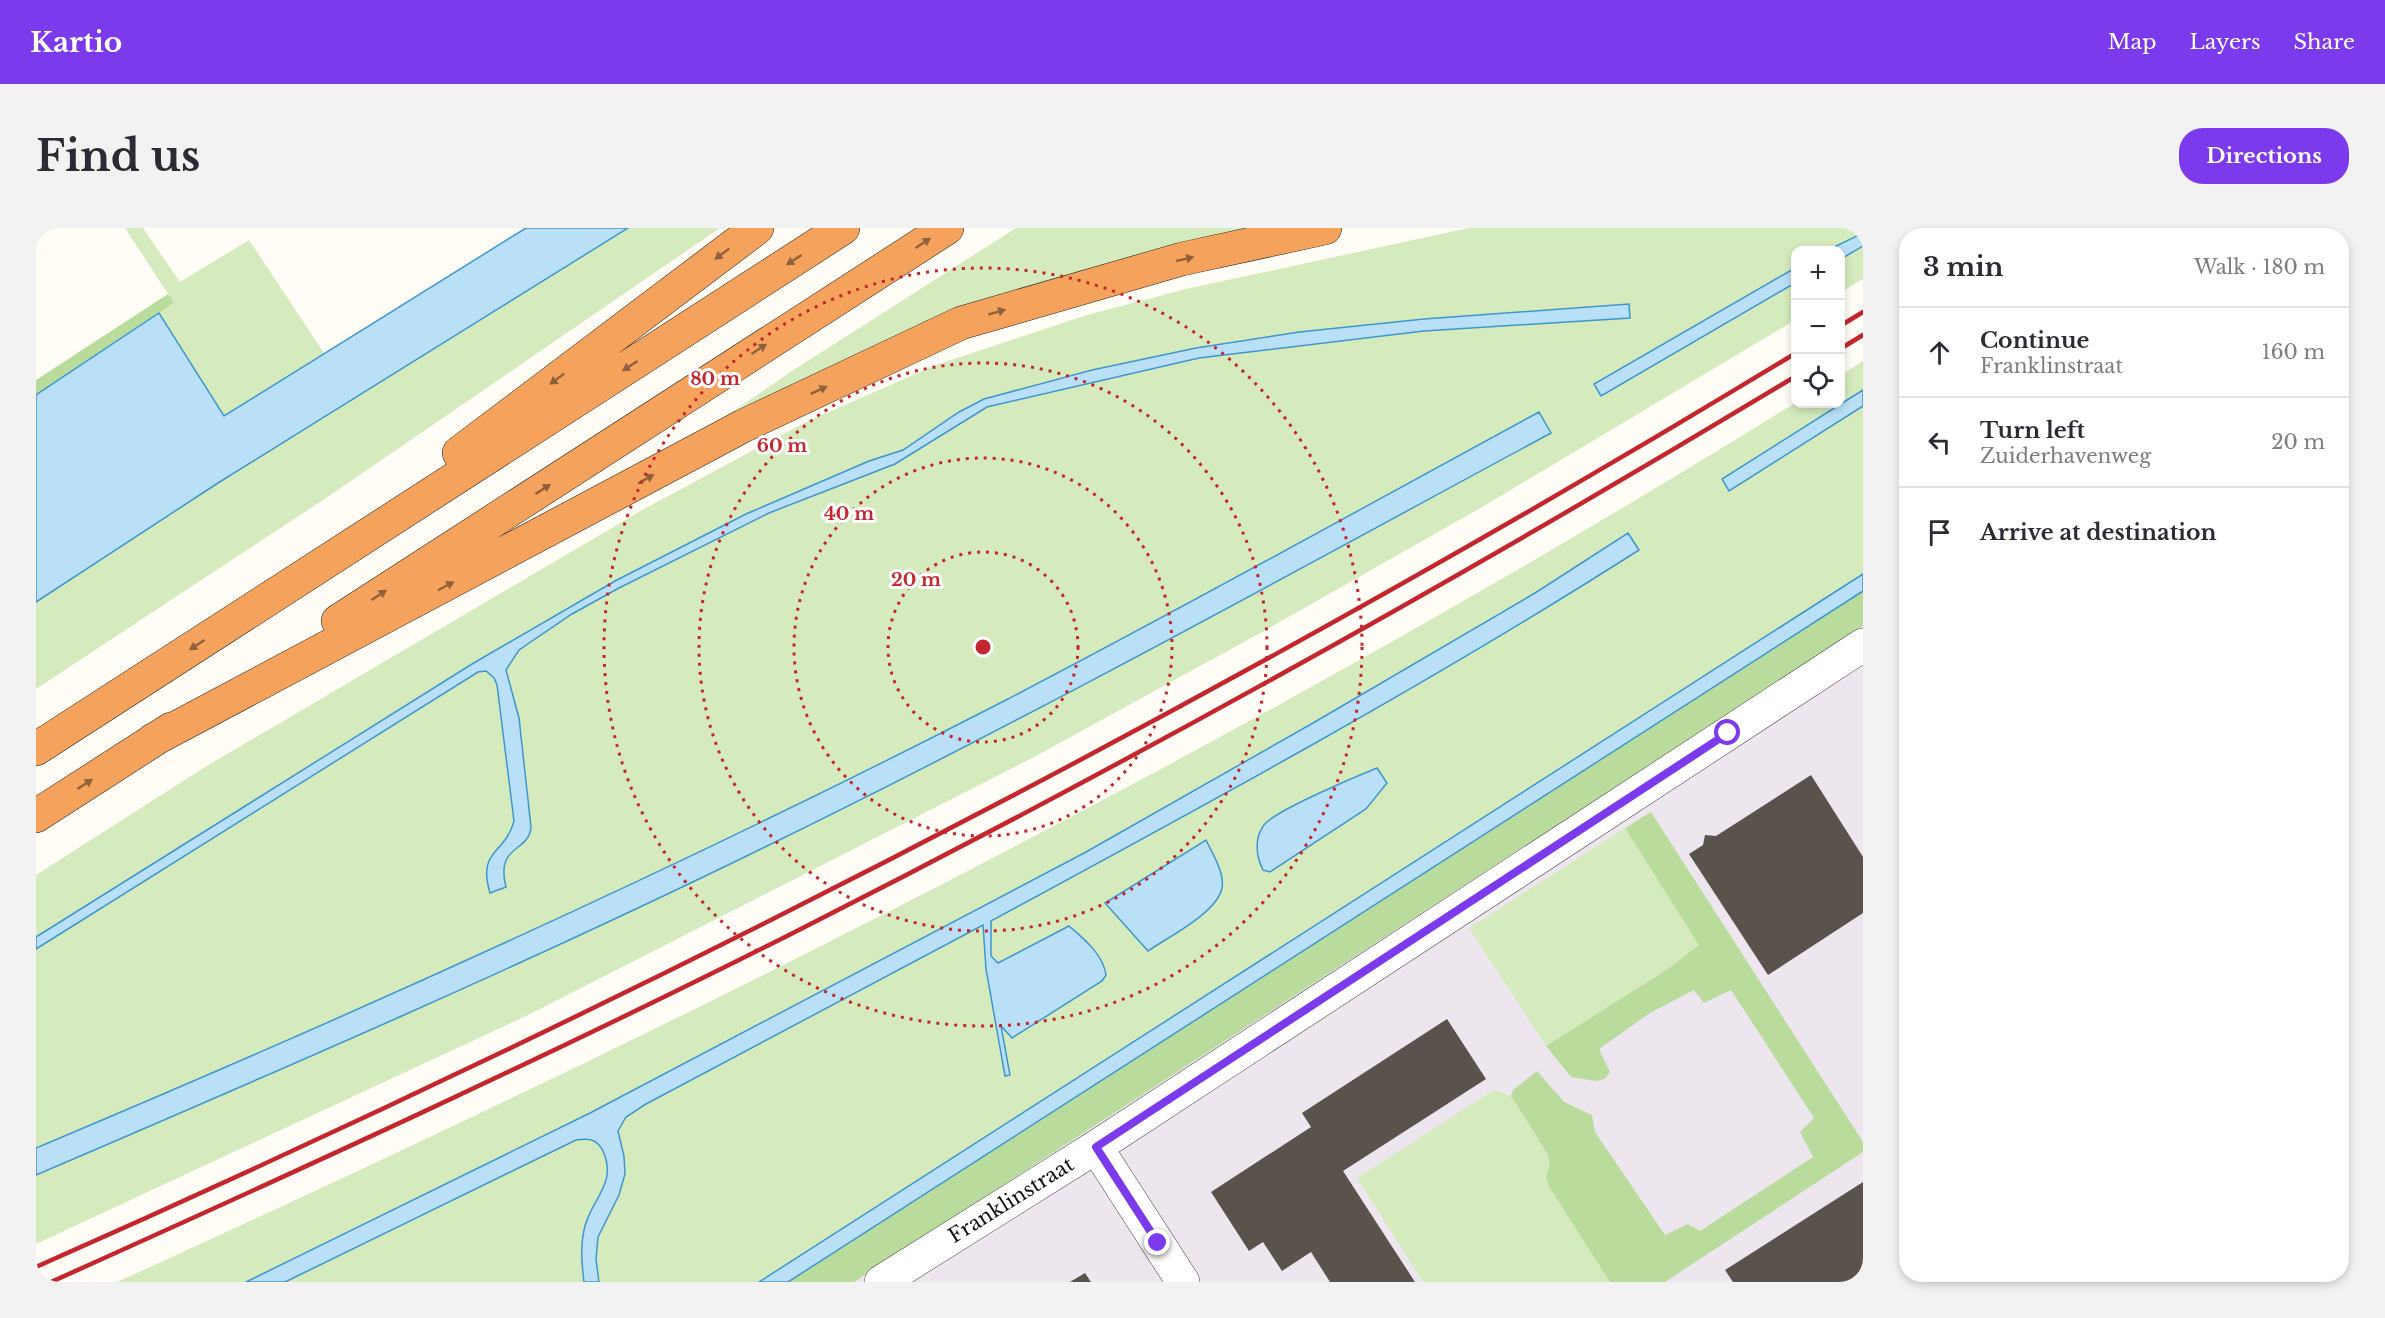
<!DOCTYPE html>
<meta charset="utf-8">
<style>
body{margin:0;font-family:"Libre Baskerville",serif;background:#f2f2f3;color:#2b2b33}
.controls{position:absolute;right:18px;top:18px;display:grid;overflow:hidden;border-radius:12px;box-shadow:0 3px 9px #0003}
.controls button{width:54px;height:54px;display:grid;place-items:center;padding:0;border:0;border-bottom:2px solid #e1e1e2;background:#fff;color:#2b2b33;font:30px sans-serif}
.stop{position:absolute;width:18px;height:18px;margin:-14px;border:4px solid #7c3aed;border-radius:50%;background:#fff}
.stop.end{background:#7c3aed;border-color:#fff;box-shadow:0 2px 6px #0008}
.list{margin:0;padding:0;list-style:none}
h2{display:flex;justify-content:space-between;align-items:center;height:78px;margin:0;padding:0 24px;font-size:26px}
h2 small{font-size:20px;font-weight:400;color:#7c7c81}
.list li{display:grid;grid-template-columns:39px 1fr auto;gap:18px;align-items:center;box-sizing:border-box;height:90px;padding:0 24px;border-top:2px solid #e1e1e2}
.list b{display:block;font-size:22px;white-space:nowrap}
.list p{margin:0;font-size:20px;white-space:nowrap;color:#7c7c81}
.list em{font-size:20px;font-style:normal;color:#7c7c81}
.icon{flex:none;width:33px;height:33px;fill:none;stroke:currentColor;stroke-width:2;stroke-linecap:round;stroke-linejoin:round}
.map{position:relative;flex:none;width:1827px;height:1054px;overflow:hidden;border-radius:24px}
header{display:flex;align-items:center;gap:36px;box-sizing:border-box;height:84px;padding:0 30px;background:#7c3aed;color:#fff}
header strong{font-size:28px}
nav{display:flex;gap:33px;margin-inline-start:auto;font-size:21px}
.intro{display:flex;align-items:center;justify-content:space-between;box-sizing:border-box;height:144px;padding:0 36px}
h1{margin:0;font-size:42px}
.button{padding:15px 27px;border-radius:24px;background:#7c3aed;color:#fff;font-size:21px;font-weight:700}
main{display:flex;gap:36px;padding:0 36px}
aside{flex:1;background:#fff;border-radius:24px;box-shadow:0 3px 9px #0003}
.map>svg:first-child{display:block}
.industrial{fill:#eee6ef}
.green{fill:#d5ebbd}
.forest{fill:#b9dc9c}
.water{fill:#b9e0f7;stroke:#3f96cf;stroke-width:1.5}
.building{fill:#5a524d}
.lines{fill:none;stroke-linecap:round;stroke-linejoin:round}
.minor-casing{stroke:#444;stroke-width:34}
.highway-casing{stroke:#222;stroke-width:34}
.minor{stroke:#fff;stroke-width:33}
.highway{stroke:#f5a25d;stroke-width:33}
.rail{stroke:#c4262e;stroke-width:4.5}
.oneway{fill:#8e613b}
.route{stroke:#7c3aed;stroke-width:8}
.ring{fill:none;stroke:#c4262e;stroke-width:3;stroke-dasharray:3 6}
.labels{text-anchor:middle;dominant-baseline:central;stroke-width:6;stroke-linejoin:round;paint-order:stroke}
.street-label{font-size:20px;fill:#111;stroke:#fff}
.centre{fill:#c4262e;stroke:#fff;stroke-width:3}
.ring-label{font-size:18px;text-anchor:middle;font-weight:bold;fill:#c4262e;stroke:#fff;stroke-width:6;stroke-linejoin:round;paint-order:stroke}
</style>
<header>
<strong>Kartio</strong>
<nav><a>Map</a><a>Layers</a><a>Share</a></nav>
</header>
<div class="intro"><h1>Find us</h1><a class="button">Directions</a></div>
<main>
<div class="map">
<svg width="1827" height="1054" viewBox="0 0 1827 1054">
<rect width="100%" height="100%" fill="#fffdf5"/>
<path class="industrial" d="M 1827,350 L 1827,1054 L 738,1054 Z"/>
<path class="green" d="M 89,0 L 107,0 L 144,54 L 213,12 L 288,125 L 188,188 L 123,85 L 138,75 Z
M 592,0 L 684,0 L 287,272 L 0,461 L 0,374 L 182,255 Z
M 980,0 L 1237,0 L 677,197 L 756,143 Z
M 1433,0 L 1827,0 L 1827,51 L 1805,64 L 1804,22 L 1760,22 L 1759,92 L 1453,275 L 1228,403 L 998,529 L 492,787 L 0,1016 L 0,647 L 169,539 L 608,281 L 770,194 L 900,137 L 1051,87 L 1150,61 Z
M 1827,133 L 1827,346 L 723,1054 L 81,1054 C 656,793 1223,508 1759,175 L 1804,176 L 1805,147 Z
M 1589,600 L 1664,717 L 1632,741 L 1510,818 L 1433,700 Z
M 1458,862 L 1475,868 L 1511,925 L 1514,936 L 1510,949 L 1574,1054 L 1387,1054 L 1321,950 Z"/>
<path class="forest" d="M 132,66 L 138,75 L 0,167 L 0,152 Z
M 1827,363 L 1827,398 L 818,1054 L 752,1054 Z
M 1615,584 L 1827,914 L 1827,924 L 1629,1054 L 1574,1054 L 1514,960 L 1510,949 L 1514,936 L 1511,925 L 1475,868 L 1477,862 L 1501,843 L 1528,874 L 1556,887 L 1559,904 L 1629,1007 L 1652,996 L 1664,1003 L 1777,929 L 1764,904 L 1778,890 L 1695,762 L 1668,775 L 1658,762 L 1614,785 L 1563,821 L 1574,844 L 1569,851 L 1559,853 L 1535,849 L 1510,818 L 1632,741 L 1663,717 L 1589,600 Z"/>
<path class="water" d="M 490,0 L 592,0 L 182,255 L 0,374 L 0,167 L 123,85 L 188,188 Z
M 1827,5 L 1827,18 L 1805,31 L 1804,22 L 1792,22 Z
M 1759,40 L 1759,55 L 1565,168 L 1558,156 Z
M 1593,76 L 1594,90 L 1388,103 L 1163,130 L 951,179 L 859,236 L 733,285 L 583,360 L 536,386 L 483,422 L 470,442 L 483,490 L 495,599 C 493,625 459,616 470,659 L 454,665 C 441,621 469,627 478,593 L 461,457 L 458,450 L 450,443 L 442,444 L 0,721 L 0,709 L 436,436 L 579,353 L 710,286 L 833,233 L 867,222 L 923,184 L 948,171 L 1056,142 L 1160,120 L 1263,104 L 1388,91 Z
M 1827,162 L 1827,178 L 1693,263 L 1686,251 Z
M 1503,184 L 1515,205 C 1254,346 994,490 727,620 C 488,737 245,842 0,947 L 0,920 C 329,782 653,635 970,472 C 1149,379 1326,280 1503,184 Z
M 1592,305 L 1603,322 C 1393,456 1173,575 955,693 L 955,728 L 962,735 L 1033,698 C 1048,711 1067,726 1070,747 L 1066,753 L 976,810 L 965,798 L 974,847 L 969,848 L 950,741 L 947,697 L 610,876 L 590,889 L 582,903 L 588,928 L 589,946 L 583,967 L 562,1009 L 560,1031 L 563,1054 L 548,1054 C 546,1037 544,1019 548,1002 C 554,971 582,957 567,923 C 561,911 553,910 540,912 L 249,1054 L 210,1054 L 554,885 L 1050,624 L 1277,495 L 1499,365 Z
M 1827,346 L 1827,363 L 752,1054 L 723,1054 Z
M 1341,540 L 1351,555 L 1330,581 L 1234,644 L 1227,642 C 1220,628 1218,610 1228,597 C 1238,583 1321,548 1341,540 Z
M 1170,612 C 1176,625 1189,645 1186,660 C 1181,685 1132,709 1112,723 L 1069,675 Z"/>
<path class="building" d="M 1775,547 L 1827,629 L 1827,685 L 1732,747 L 1653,626 L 1667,617 L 1669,607 L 1680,608 Z
M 1411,791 L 1450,851 L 1307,943 L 1379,1054 L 1294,1054 L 1275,1024 L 1246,1043 L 1227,1014 L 1213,1023 L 1175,964 L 1275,899 L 1266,885 Z
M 1827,954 L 1827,1054 L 1697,1054 L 1689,1042 Z
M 1049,1045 L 1055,1054 L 1034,1054 Z"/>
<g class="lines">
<g class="minor-casing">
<path id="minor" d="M 1060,919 L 1147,1054
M 845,1054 L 1060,919 L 1827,417"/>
</g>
<g class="highway-casing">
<path id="highway" d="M 423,225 L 721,0
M 302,393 L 911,0
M 117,512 L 707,198 L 925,95 L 1146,31 L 1289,0
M 0,521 L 807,0
M 0,588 L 135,501"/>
</g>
<use href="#minor" class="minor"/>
<use href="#highway" class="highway"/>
<path class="rail" d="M 1804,98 L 1827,84
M 1804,121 L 1827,107
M 0,1039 C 605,771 1194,469 1760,125
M 15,1054 C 264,942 513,828 757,705 C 1099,532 1432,346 1760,148"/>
</g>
<defs><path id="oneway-solid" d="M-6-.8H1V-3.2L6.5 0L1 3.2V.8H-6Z" transform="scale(1.5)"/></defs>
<g class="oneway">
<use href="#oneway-solid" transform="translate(887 15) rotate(-33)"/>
<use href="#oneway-solid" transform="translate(686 26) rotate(143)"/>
<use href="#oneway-solid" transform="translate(1149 31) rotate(-14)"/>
<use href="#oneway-solid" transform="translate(758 32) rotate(147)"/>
<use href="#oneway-solid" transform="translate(961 84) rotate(-16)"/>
<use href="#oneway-solid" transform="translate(723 121) rotate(-33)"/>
<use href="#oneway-solid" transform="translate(594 138) rotate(147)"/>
<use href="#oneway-solid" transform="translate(521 151) rotate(143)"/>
<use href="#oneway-solid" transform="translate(783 162) rotate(-25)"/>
<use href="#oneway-solid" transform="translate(610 251) rotate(-29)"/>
<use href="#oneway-solid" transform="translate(507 261) rotate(-33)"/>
<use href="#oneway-solid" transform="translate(410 358) rotate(-28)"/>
<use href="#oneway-solid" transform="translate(343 367) rotate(-33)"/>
<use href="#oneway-solid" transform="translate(161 417) rotate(147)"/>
<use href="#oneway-solid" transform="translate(49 556) rotate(-33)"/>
</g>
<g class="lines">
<path class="route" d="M 1122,1015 L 1060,919 L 1692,505"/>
</g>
<g class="ring">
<circle cx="947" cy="419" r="95"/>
<circle cx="947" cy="419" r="189"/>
<circle cx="947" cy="419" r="284"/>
<circle cx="947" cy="419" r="379"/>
</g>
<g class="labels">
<g class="street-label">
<text transform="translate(975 972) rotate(-32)">Franklinstraat</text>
</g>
</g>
<circle cx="947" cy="419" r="9" class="centre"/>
<g class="ring-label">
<text x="679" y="157">80 m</text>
<text x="746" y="224">60 m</text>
<text x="813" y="292">40 m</text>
<text x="880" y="358">20 m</text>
</g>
</svg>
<div class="controls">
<button>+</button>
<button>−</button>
<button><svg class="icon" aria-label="locate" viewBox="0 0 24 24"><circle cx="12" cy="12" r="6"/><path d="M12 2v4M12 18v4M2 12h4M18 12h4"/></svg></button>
</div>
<div class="stop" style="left:1692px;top:505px"></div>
<div class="stop end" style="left:1122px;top:1015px"></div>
</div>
<aside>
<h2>3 min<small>Walk · 180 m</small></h2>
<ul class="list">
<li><svg class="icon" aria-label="ahead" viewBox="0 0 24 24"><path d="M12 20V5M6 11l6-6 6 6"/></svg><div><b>Continue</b><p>Franklinstraat</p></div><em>160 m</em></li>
<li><svg class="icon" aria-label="left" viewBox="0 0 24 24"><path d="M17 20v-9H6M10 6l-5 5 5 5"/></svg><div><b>Turn left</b><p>Zuiderhavenweg</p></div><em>20 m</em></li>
<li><svg class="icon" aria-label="arrive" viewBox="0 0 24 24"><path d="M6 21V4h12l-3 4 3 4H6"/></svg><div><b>Arrive at destination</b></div></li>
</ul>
</aside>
</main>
